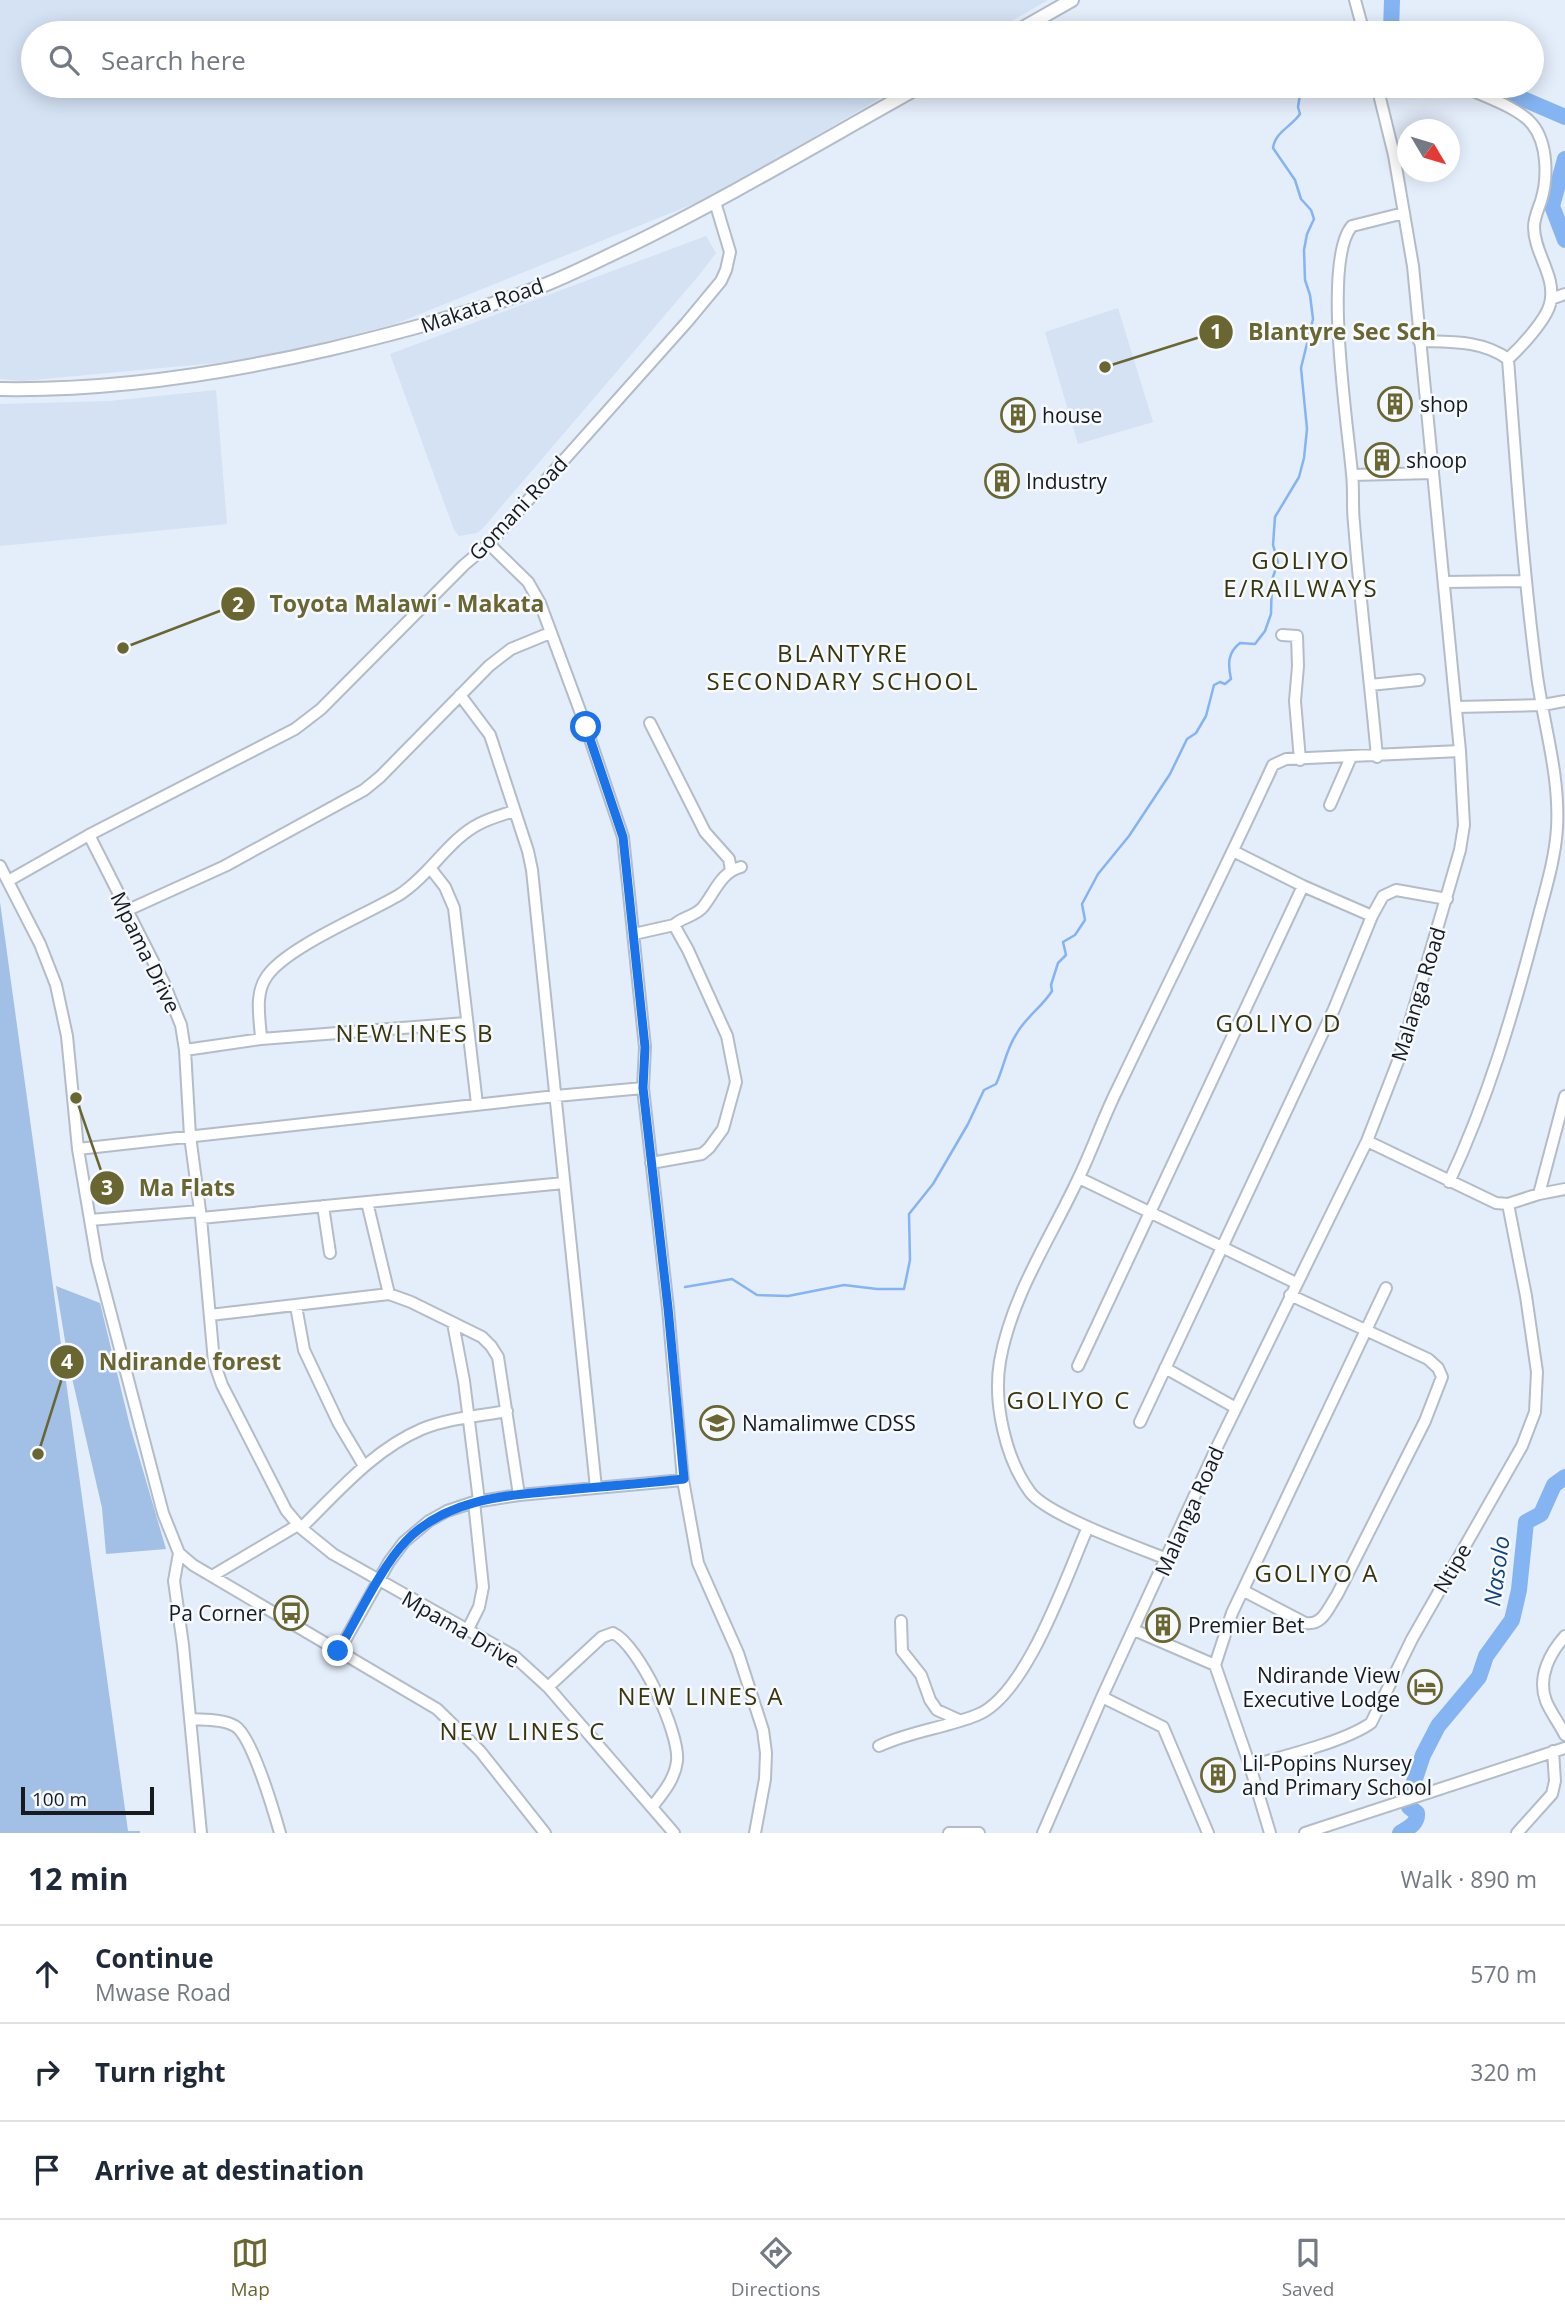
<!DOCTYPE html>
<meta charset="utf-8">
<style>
body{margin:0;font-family:"Open Sans",sans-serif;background:#f2f2f3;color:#1f2937}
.compass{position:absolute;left:1397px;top:119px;width:63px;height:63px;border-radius:50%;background:#fff;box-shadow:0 4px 18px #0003;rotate:128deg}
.scale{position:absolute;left:21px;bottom:18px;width:133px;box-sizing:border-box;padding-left:7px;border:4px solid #171a1e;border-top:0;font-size:19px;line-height:24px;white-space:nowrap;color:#171a1e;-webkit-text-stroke:5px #f6faff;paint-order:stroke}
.stop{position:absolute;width:21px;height:21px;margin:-16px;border:5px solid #1a73e8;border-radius:50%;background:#fff}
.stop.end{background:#1a73e8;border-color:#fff;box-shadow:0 2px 7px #0008}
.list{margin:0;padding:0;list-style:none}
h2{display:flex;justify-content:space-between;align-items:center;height:91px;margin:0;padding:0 28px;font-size:30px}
h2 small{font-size:23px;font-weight:400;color:#747a83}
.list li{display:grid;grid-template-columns:46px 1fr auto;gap:21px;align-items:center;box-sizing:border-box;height:98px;padding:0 28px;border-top:2px solid #e0e1e3}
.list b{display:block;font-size:26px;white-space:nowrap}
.list p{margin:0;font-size:23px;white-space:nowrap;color:#747a83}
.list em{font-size:23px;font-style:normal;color:#747a83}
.icon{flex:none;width:38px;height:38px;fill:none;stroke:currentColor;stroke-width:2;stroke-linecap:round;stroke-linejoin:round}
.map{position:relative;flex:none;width:1565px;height:1833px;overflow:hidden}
.search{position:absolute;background:#fff;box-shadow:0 4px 18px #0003;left:21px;right:21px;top:21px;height:77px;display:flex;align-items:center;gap:18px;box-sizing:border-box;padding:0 24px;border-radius:38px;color:#747a83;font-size:26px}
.sheet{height:385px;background:#fff}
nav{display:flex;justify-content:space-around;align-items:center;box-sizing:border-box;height:98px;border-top:2px solid #e0e1e3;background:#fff;font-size:19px;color:#747a83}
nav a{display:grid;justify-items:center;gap:4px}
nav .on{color:#696632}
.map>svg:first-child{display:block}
.built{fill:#d4e2f4}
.green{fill:#a2bfe5}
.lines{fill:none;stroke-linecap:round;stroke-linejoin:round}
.stream{stroke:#84b4f1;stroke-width:2.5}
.river{stroke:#84b4f1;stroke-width:16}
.minor-casing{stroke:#b3bcc7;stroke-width:14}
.major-casing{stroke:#b3bcc7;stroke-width:16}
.minor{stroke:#fff;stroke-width:10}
.major{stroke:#fff;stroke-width:12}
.route{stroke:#1a73e8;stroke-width:9}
.labels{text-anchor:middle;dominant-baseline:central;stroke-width:5;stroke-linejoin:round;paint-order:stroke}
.street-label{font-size:21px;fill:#171a1e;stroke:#f6faff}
.poi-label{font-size:21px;fill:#171a1e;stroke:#f6faff;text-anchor:start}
.water-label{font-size:23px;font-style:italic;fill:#144379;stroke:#f6faff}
.quarter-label{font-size:24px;letter-spacing:2px;fill:#39360c;stroke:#f6faff}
.leader{fill:none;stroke:#696632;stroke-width:2.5}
.callout-dot{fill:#696632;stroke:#f6faff;stroke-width:2.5}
.mark-label{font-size:21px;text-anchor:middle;font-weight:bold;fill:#fff}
.callout-label{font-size:23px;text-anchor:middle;font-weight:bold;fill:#696632;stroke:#f6faff;stroke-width:5;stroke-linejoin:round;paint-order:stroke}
</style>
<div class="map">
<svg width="1565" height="1833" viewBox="0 0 1565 1833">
<rect width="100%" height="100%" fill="#e4edfa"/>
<path class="built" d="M 0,0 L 1048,0 L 991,33 L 33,33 L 33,86 L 901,86 L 713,196 L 395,324 L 259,359 L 22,381 L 0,379 Z
M 706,236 L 716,253 L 700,274 L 483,528 L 477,533 L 459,536 L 454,530 L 390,354 Z
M 1118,308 L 1153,422 L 1078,444 L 1045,332 Z
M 216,390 L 227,524 L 0,546 L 0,404 L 110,401 Z"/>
<path class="green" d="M 0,902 L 128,1831 L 140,1831 L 140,1833 L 0,1833 Z
M 56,1286 L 100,1303 L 130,1426 L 166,1549 L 106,1554 L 102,1508 L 69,1365 Z"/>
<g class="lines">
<path class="stream" d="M 1368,33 L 1391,31
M 685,1287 L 732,1279 L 757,1295 L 788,1296 L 844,1285 L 877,1289 L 904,1289 L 910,1260 L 909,1214 L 933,1184 L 968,1124 L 984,1090 L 996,1084 C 1004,1067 1006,1049 1017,1033 C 1026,1017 1042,1007 1052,991 L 1051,985 L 1058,963 L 1066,955 L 1063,942 L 1075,935 L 1085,920 L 1082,904 L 1098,874 L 1129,836 L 1170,774 L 1187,739 L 1196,733 L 1206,716 L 1214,685 L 1220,682 L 1225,684 L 1231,679 C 1228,665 1227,653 1240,643 L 1255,644 L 1265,631 L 1271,614 L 1272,580 L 1278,562 L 1273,545 L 1275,517 L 1299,477 L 1304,458 L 1307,429 L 1301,368 L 1313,319 L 1310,295 L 1305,280 L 1304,250 L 1307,234 L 1314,219 L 1311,210 L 1301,199 L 1295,180 L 1273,148 C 1275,132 1291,127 1300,114 L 1298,107 L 1300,94 L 1293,86
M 1413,1788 L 1413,1785"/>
<path class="river" d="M 1392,0 L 1391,31 L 1394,33
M 1493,86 L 1565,117
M 1565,159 L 1552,206 L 1565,240
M 1413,1785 L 1423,1755 L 1438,1726 L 1479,1677 L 1486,1656 L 1512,1620 L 1519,1590 L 1526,1522 L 1541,1514 L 1554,1485 L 1565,1477
M 1400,1833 C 1408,1828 1418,1824 1417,1813 L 1409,1807"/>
<g class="minor-casing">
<path id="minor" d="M 1355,0 L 1361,22 L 1366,33
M 1462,86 C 1483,96 1518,107 1532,124 C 1548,143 1548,179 1541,201 C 1538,210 1534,218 1534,227 C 1534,254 1557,276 1550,304 C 1546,320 1521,347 1508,359
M 1551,299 L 1565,294
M 1419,341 C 1450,342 1482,340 1508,359 C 1516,465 1523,571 1537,676 C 1544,726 1560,776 1557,828 C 1555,861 1544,894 1536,926 C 1513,1014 1488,1099 1449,1182
M 1352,475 L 1433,473
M 489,544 L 528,582 L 540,603 L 586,727 L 623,837 L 645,1047 L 643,1088 L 668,1308 L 683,1480 L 698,1563 L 738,1653 L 763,1730 L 766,1753 L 765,1779 L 755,1833
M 1445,582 L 1526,581
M 1282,635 L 1297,636 L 1298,666 L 1295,701 L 1300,760
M 1370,685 L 1419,680
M 460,695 L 490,735 L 528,851 L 532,870 L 596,1488
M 1456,707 L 1543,705 L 1565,701
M 650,723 L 705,832 L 729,859 L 731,870
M 1377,757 C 1370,679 1360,601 1354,523 C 1352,507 1354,490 1352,474 C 1348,427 1322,260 1352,226 L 1404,213
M 1330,805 L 1351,757
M 89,835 L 163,981 L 181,1025 L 185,1050 L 190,1136 L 201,1218 L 214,1362 L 222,1385 L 286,1510 L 301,1528 L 333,1554 L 514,1656 L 548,1687 L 674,1833
M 1233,851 L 1303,886 L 1372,916
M 0,866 L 40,944 L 56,985 L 67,1036 L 78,1149 L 97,1261 L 163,1513 L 179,1553 L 193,1565 L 437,1709 L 480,1751 L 545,1833
M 431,869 L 445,887 L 454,908 L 477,1104
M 8,881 L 89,835 L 295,729 L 321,709 L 464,565 L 489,544 L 687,322 L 721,281 L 726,270 L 730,252 L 715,202
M 128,910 L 225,866 L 364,790 L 380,777 L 489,666 L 511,649 L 550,633
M 674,925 C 682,917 696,916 703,907 C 715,892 721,872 741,867
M 634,934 L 674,925 L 688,950 L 727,1036 L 736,1082 L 723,1129 L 709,1148 L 702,1154 L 651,1163
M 261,1039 C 260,1018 254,994 267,976 C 287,947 365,915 399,895 C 429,876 449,839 479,824 C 490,818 502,815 514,811
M 185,1050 L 261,1039 L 466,1023
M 1367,1141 L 1496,1203 L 1508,1204 L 1539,1194 L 1565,1189
M 78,1149 L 556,1096 L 643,1088
M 1079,1178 L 1296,1283
M 1539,1194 L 1565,1096
M 367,1202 L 389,1294
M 323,1206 L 330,1253
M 201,1218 L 564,1183
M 90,1220 L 200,1211
M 296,1306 L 304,1350 L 339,1424 L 364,1466
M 210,1315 L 389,1294 L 411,1302 L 482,1337 L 491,1346 L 498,1357 L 519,1495
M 453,1323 L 464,1381 L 479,1501
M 1078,1366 L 1303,886
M 1165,1368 L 1236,1408
M 1140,1422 L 1334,1009 L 1372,916 L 1383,896 L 1396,890 L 1447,899
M 301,1528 C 338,1492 373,1450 422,1429 C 449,1418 479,1416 507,1411
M 179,1553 L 174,1581 L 183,1645 L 201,1833
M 1167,1559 C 1137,1547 1047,1515 1030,1492 C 1005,1458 993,1402 1000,1361 C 1012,1294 1051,1238 1079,1177 C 1093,1148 1103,1118 1117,1090 C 1169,981 1223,874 1273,765 L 1286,759 L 1460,751
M 212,1576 L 298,1525
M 1244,1591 L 1305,1623 C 1323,1626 1328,1608 1337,1595 L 1425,1421 L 1442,1377 L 1438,1368 L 1428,1359 L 1290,1295
M 901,1621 L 902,1651 L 921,1675 L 930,1700 L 937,1710 L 959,1720
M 468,1629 L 479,1607 L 483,1587 L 474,1502
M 1134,1630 L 1215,1665
M 1565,1636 C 1550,1653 1537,1677 1546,1701 C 1551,1713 1559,1723 1565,1735
M 339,1651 L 389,1562 L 404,1542 L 429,1521 L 447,1511 L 474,1502 L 519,1495 L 683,1480
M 548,1687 L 602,1637 L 613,1633 C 639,1645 680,1733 677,1761 C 675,1779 663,1793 652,1807
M 1102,1697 L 1163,1727 L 1208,1833
M 191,1719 C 205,1720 223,1719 235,1726 C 252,1736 274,1812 280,1833
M 879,1746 C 911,1731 945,1728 977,1715 C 1027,1695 1067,1574 1088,1527
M 1250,1766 C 1284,1756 1344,1742 1371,1723 L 1412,1639 L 1522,1446 L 1535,1412 L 1537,1372 L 1526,1296 L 1508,1204
M 949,1833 L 979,1833
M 1043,1833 L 1102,1697 L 1216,1449 L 1367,1141 L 1400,1056 L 1460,850 L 1464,825 L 1460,751 L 1413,266 L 1394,155 L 1377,86
M 1270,1833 L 1250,1766 L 1215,1665 L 1232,1613 L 1386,1288
M 1305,1833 L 1565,1748
M 1517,1833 L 1552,1794 L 1555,1781 L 1553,1751"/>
</g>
<g class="major-casing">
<path id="major" d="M 1014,33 L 1072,0
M 0,389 C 111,391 222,374 330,349 C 400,332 470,314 537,288 C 569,276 599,260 629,246 C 729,197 824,140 921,86"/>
</g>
<use href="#minor" class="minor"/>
<use href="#major" class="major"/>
</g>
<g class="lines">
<path class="route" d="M 338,1651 C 357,1619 381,1567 406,1541 C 450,1495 517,1495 576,1489 C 612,1486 648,1483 684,1479 L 668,1308 L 643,1088 L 645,1047 L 623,837 L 586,727"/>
</g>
<defs>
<g id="building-ring" transform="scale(1.75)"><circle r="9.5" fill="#f6faff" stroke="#696632" stroke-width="1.5"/><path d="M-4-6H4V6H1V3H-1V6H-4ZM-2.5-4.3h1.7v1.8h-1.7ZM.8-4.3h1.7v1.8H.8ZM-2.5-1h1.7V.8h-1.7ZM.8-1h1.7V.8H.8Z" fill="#696632"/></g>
<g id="school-ring" transform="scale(1.75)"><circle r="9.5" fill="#f6faff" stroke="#696632" stroke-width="1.5"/><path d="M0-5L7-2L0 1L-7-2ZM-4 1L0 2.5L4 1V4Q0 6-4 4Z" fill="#696632"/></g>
<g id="bus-ring" transform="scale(1.75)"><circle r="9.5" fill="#f6faff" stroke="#696632" stroke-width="1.5"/><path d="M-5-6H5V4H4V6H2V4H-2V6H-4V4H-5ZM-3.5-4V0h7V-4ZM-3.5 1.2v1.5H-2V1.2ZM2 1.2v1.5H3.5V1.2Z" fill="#696632"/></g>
<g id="hotel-ring" transform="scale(1.75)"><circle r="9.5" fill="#f6faff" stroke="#696632" stroke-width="1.5"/><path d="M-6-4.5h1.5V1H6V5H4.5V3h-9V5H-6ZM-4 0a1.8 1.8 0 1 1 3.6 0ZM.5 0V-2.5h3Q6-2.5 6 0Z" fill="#696632"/></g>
</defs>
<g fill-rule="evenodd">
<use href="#building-ring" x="1395" y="404"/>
<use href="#building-ring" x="1018" y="415"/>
<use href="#building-ring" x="1382" y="460"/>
<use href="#building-ring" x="1002" y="481"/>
<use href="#school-ring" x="717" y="1423"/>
<use href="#bus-ring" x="291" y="1613"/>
<use href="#building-ring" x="1163" y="1625"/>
<use href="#hotel-ring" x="1425" y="1687"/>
<use href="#building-ring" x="1218" y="1775"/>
</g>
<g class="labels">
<g class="street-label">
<text transform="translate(482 305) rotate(-19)">Makata Road</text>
<text transform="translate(518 508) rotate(-47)">Gomani Road</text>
<text transform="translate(146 952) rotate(64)">Mpama Drive</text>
<text transform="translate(1418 994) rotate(-73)">Malanga Road</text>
<text transform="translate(1189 1511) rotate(-66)">Malanga Road</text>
<text transform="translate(1452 1568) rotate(-60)">Ntipe</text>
<text transform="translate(461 1629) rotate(30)">Mpama Drive</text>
</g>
<g class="poi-label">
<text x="1420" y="404">shop</text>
<text x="1042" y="415">house</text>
<text x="1406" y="460">shoop</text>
<text x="1026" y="481">Industry</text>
<text x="742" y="1423">Namalimwe CDSS</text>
<text x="266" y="1613" text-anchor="end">Pa Corner</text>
<text x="1188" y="1625">Premier Bet</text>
<text x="1400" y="1675" text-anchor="end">Ndirande View<tspan x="1400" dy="24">Executive Lodge</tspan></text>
<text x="1242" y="1763">Lil-Popins Nursey<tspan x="1242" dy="24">and Primary School</tspan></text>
</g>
<g class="water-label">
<text transform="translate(1496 1571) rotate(-82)">Nasolo</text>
</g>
<g class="quarter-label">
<text x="1301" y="559">GOLIYO<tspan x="1301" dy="28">E/RAILWAYS</tspan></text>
<text x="843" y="652">BLANTYRE<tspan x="843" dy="28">SECONDARY SCHOOL</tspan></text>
<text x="1279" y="1022">GOLIYO D</text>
<text x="415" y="1032">NEWLINES B</text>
<text x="1069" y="1399">GOLIYO C</text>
<text x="1317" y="1572">GOLIYO A</text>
<text x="701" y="1695">NEW LINES A</text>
<text x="523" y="1730">NEW LINES C</text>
</g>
</g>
<path class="leader" d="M1105 367L1216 332M123 648L238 604M76 1098L107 1188M38 1454L67 1362"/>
<g class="callout-dot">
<circle cx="1105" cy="367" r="7"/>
<circle cx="123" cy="648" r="7"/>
<circle cx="76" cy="1098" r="7"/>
<circle cx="38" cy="1454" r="7"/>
<circle cx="1216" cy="332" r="18"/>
<circle cx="238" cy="604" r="18"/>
<circle cx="107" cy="1188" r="18"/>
<circle cx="67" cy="1362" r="18"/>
</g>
<g class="mark-label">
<text x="1216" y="339">1</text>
<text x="238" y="612">2</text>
<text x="107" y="1195">3</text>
<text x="67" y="1369">4</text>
</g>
<g class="callout-label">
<text x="1342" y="340">Blantyre Sec Sch</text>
<text x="407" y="612">Toyota Malawi - Makata</text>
<text x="187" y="1196">Ma Flats</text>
<text x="190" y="1370">Ndirande forest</text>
</g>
</svg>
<svg class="compass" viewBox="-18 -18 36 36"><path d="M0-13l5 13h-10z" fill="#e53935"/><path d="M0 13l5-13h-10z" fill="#747a83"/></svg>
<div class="scale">100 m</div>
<div class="stop" style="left:586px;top:727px"></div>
<div class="stop end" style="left:338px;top:1651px"></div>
<div class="search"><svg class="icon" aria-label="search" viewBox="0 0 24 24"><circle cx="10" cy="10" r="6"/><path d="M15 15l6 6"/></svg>Search here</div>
</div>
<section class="sheet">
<h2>12 min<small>Walk · 890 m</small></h2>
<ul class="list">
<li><svg class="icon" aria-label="ahead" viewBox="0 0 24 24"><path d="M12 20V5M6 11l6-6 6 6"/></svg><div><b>Continue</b><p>Mwase Road</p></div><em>570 m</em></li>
<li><svg class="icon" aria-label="right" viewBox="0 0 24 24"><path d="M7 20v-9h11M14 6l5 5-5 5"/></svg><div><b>Turn right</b></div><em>320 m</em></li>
<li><svg class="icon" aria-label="arrive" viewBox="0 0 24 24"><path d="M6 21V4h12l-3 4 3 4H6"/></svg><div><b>Arrive at destination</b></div></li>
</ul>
</section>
<nav>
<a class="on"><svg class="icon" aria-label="map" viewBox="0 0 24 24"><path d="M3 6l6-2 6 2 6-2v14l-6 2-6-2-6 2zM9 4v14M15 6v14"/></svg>Map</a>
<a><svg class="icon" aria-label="directions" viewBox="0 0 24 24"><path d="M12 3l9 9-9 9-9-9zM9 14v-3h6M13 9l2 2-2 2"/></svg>Directions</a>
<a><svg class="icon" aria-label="saved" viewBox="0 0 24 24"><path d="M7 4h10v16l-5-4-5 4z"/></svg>Saved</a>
</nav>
